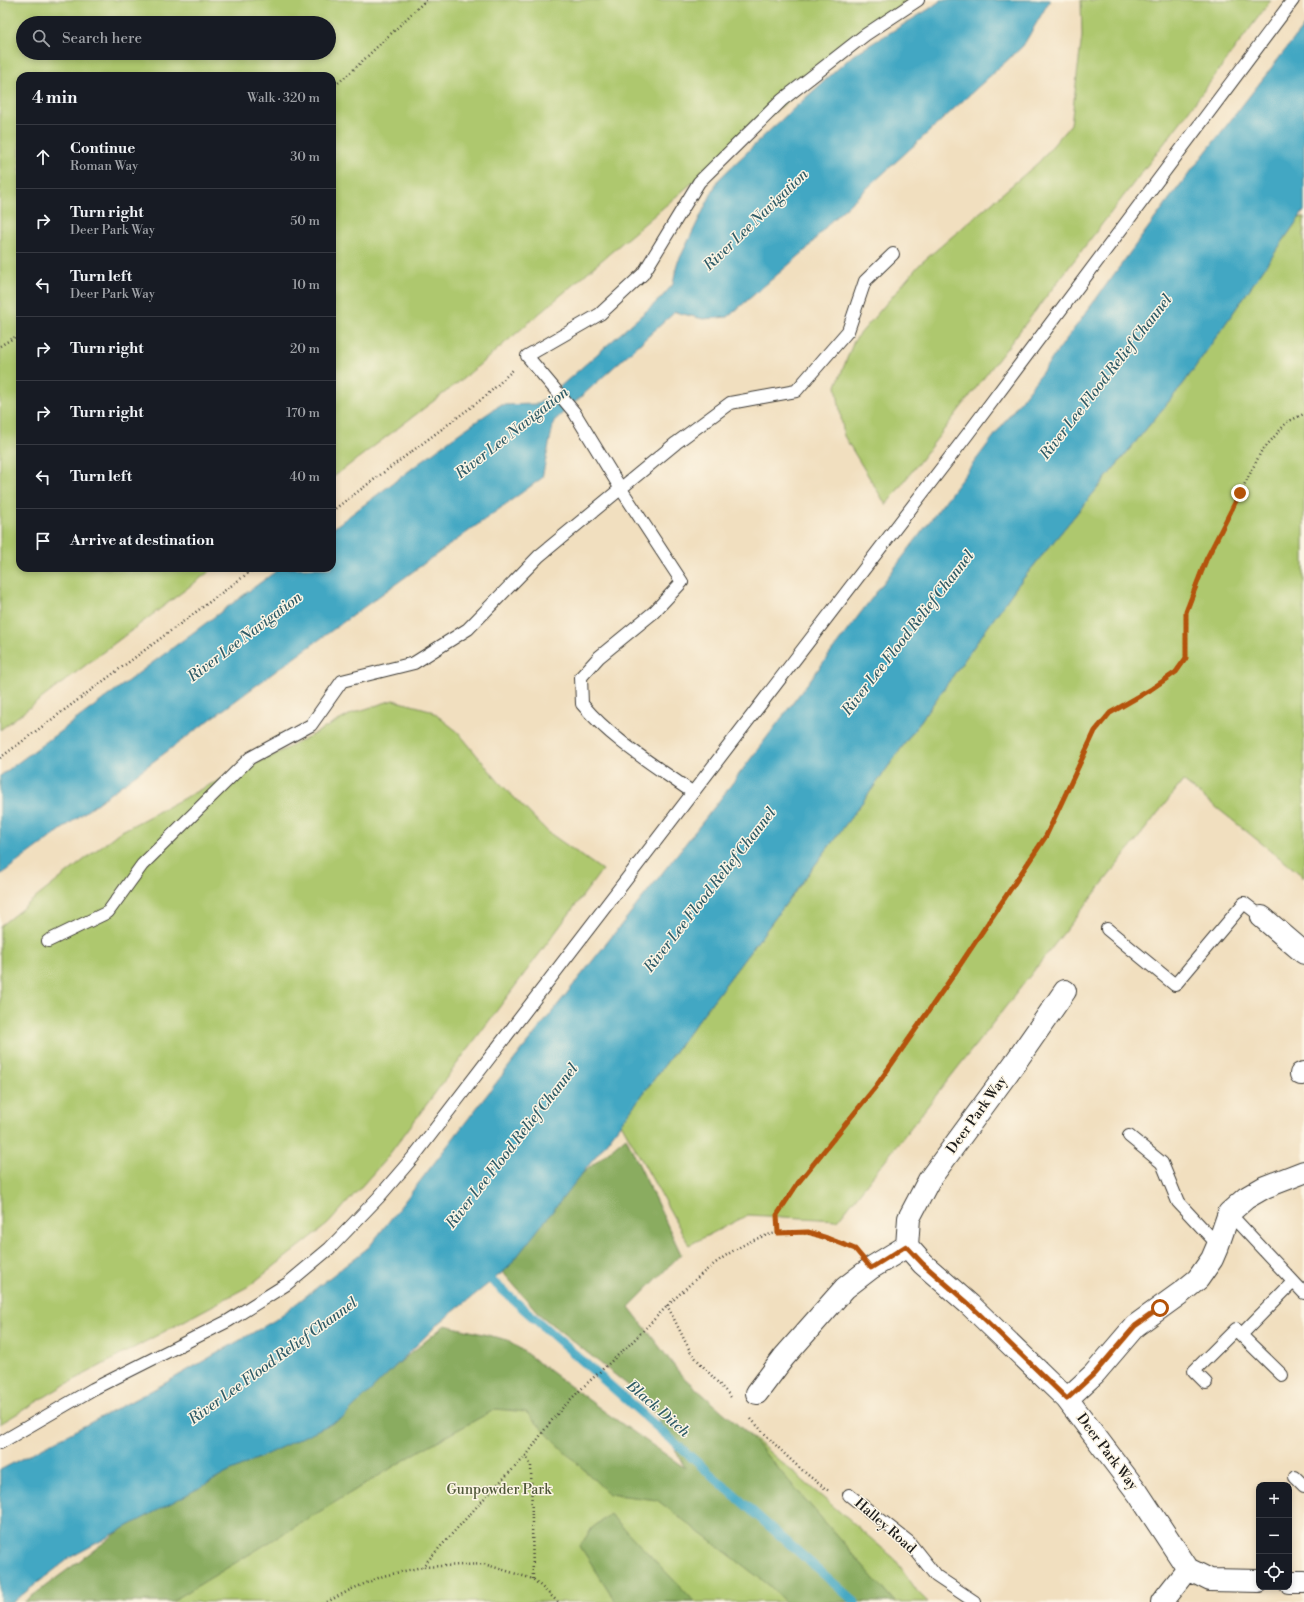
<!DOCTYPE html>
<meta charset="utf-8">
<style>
body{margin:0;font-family:"Libre Bodoni",serif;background:#20242c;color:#f1f3f6}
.controls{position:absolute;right:12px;bottom:12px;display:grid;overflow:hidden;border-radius:8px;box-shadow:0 2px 6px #0003}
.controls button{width:36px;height:36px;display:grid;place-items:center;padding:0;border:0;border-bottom:1px solid #363941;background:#171b24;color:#f1f3f6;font:20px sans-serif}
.stop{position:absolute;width:12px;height:12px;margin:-9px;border:3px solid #b45309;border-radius:50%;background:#fff}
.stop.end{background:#b45309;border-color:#fff;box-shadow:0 1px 4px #0008}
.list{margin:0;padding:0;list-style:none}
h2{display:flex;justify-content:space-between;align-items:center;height:52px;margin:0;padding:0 16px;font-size:17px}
h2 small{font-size:13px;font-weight:400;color:#9ea1a6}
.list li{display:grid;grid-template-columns:26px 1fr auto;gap:12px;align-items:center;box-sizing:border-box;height:64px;padding:0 16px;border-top:1px solid #363941}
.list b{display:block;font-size:15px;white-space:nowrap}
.list p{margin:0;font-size:13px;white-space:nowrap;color:#9ea1a6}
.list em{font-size:13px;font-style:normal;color:#9ea1a6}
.icon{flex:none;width:22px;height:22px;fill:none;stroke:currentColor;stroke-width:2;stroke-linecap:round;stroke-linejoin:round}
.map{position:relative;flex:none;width:1304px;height:1602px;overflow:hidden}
.search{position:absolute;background:#171b24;box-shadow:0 2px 6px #0003;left:16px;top:16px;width:320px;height:44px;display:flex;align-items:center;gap:10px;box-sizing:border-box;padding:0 14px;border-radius:22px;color:#9ea1a6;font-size:15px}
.panel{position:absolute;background:#171b24;box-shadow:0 2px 6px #0003;left:16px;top:72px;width:320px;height:500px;border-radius:12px}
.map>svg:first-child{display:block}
.green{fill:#aec86e;stroke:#657245;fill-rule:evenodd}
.forest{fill:#8aac61;stroke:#53643e}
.water{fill:#43a7c3;stroke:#306270}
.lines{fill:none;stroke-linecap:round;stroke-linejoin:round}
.stream{stroke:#43a7c3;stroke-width:9}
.service-casing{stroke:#3c3934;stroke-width:14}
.minor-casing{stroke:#3c3934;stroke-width:24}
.path{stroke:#3c3934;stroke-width:2.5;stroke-dasharray:1 3;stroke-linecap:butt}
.service{stroke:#fff;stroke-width:12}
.minor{stroke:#fff;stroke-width:22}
.route{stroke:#b45309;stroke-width:5}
.labels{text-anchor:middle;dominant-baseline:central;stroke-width:3;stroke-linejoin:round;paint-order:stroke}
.street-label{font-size:14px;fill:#1c1c1c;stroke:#fcf5e5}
.park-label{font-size:14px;fill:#4f5839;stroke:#fcf5e5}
.water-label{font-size:15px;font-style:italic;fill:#2e5b67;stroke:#fcf5e5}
</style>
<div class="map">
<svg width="1304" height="1602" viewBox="0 0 1304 1602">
<rect width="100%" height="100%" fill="#fcf5e5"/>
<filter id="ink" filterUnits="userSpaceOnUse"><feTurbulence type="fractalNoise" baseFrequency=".025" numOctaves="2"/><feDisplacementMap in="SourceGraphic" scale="8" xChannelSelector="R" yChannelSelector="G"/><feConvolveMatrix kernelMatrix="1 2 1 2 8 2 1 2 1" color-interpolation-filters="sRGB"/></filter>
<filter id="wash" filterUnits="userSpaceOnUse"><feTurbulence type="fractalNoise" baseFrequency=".012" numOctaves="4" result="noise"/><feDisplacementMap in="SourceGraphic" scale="16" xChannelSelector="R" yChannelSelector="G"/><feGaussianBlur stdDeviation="0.9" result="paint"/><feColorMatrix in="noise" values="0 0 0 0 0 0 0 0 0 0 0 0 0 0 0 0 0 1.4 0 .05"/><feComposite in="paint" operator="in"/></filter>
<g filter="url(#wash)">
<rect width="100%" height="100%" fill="#f1dfbf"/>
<path class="green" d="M 0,0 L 908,0 L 865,35 L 464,378 L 332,478 L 332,76 L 20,76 L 20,568 L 214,568 L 0,730 ZM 23,23 L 329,23 L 329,53 L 23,53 Z
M 1081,0 L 1271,0 L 1179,124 L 886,505 L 844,436 L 836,386 L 854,341 L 920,264 L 1039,162 L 1071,124 L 1082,36 Z
M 1304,217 L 1304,877 L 1183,781 L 838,1220 L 748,1215 L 689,1245 L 621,1123 L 873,788 L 1017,586 L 1184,383 L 1299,218 Z
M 393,700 L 430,710 L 458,732 L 498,781 L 548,832 L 602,870 L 385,1160 L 328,1224 L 249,1286 L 61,1387 L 0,1424 L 0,926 L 118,833 L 205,787 L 274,755 L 353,713 Z
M 517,1355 L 855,1602 L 139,1602 Z
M 747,1433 L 895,1559 L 917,1591 L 928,1602 L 894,1602 Z"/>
<path class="forest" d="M 626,1137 L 681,1254 L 629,1307 L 682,1376 L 747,1433 L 895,1602 L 785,1602 L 770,1586 L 657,1500 L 609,1494 L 548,1435 L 526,1412 L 496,1409 L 421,1450 L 171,1602 L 24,1602 L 156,1504 L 341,1411 L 445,1325 L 508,1340 L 605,1412 L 685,1468 L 649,1402 L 540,1315 L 492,1260 L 534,1214 Z
M 610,1514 L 695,1602 L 616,1602 L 580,1546 L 592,1528 Z"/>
<path class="water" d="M 941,0 L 1050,0 L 1023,46 L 830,222 L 806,250 L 728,317 L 703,319 L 675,312 L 554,421 L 542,478 L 269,676 L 0,875 L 0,776 L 280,568 L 332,568 L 332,529 L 451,439 L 500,405 L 537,404 L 547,398 L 661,298 L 673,284 L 677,264 L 718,180 L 769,131 L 853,55 L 929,9 Z
M 1304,26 L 1304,211 L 1184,383 L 1017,586 L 873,788 L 603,1147 L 508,1268 L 438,1324 L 343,1418 L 225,1474 L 71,1557 L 13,1602 L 0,1602 L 0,1470 L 160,1386 L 275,1320 L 369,1247 L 510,1065 L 712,810 L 1040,375 L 1170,198 Z"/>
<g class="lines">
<path class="stream" d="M 483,1273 L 855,1602"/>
</g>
</g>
<g filter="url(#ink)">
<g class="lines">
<g class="service-casing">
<path id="service" d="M 692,792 C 654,765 612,740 582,704 L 581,677 L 599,657 L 654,612 L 682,582 L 621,489 L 574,412 L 527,356 L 600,314 L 643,274 L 699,182 L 782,100 L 865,35 L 918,0
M 1107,929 L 1175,985 L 1244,903 L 1262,917
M 48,941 L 108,912 L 142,865 L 250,758 L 311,725 L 342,681 L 414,663 L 468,629 L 539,556 L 676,443 L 730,403 L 796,391 L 848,331 L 865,281 L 893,254
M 1129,1136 L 1162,1163 L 1178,1202 L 1218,1245
M 1229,1213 L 1304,1293
M 1282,1375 L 1241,1335 L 1293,1282
M 1206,1383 L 1194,1371 L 1236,1329 L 1241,1335
M 0,1443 L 93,1389 L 228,1321 L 287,1284 L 330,1248 L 378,1198 L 415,1155 L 967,435 L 1293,0
M 1295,1477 L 1304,1486
M 849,1495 L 909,1542 L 936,1576 L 975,1602"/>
</g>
<g class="minor-casing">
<path id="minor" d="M 1262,917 L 1304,953
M 1065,991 L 1017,1060 L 929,1180 L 909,1218 L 907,1246 L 923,1264 L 970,1305 L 1067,1399 L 1138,1493 L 1188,1569 L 1210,1580 L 1259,1581
M 1301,1074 L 1304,1073
M 757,1393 L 784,1357 L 845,1288 L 871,1268 L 907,1246
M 1067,1399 L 1094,1374 L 1135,1326 L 1182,1292 L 1198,1279 L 1212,1259 L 1218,1245 L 1229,1213 L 1246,1198 L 1265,1187 L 1304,1172
M 1289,1582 L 1304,1582
M 1162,1602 L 1188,1569"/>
</g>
<path class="path" d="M 332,88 L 350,73 L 426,0
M 0,346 L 20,334
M 332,511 L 486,396 L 513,370
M 0,758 L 255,568
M 778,1233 L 777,1215 L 798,1183 L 877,1085 L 950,980 L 1046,835 L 1095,731 L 1110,713 L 1150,690 L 1176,672 L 1186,658 L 1186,612 L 1206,560 L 1261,452 L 1287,422 L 1304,414
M 667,1305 L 691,1353 L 731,1397
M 751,1419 C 775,1445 800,1471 829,1491
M 422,1567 L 491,1491 L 526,1456
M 533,1579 L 531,1466 L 526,1456 C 535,1444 543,1431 553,1419 C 575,1392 606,1367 631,1343 C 668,1306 723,1242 777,1233 C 805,1229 828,1238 854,1248
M 327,1602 L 352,1589 L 383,1576 L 422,1567 L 484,1564 L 533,1579 L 558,1602"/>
<use href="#service" class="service"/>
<use href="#minor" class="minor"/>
</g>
</g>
<g class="lines" filter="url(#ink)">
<path class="route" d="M 1160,1308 L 1135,1326 L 1094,1374 L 1067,1399 L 970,1305 L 923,1264 L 906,1246 L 871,1268 L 855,1249 L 827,1238 L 808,1232 L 778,1233 L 777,1215 L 798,1183 L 877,1085 L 950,980 L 1046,836 L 1095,731 L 1110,713 L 1150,690 L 1176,672 L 1186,658 L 1186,612 L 1206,560 L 1240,493"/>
</g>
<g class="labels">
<g class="street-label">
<text transform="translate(977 1115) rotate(-54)">Deer Park Way</text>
<text transform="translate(1107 1452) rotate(53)">Deer Park Way</text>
<text transform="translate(885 1526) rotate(41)">Halley Road</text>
</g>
<g class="park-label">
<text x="499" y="1490">Gunpowder Park</text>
</g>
<g class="water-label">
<text transform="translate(756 220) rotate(-44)">River Lee Navigation</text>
<text transform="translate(1106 377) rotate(-52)">River Lee Flood Relief Channel</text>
<text transform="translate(512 433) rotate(-38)">River Lee Navigation</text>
<text transform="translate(908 633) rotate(-52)">River Lee Flood Relief Channel</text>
<text transform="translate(245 637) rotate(-37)">River Lee Navigation</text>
<text transform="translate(710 890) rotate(-52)">River Lee Flood Relief Channel</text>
<text transform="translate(512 1146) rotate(-52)">River Lee Flood Relief Channel</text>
<text transform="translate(273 1361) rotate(-36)">River Lee Flood Relief Channel</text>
<text transform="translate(658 1409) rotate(41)">Black Ditch</text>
</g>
</g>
</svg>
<div class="controls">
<button>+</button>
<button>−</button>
<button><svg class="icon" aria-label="locate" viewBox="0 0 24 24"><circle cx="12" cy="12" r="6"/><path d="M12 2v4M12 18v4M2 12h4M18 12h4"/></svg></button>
</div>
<div class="stop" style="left:1160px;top:1308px"></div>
<div class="stop end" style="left:1240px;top:493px"></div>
<div class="search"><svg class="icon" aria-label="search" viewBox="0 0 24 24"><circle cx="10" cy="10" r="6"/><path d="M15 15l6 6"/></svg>Search here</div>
<section class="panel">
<h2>4 min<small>Walk · 320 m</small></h2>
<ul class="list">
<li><svg class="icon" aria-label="ahead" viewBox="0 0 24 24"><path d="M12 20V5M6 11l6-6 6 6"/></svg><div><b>Continue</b><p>Roman Way</p></div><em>30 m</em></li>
<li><svg class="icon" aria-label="right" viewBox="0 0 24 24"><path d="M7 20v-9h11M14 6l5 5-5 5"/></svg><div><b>Turn right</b><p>Deer Park Way</p></div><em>50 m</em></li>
<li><svg class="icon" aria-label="left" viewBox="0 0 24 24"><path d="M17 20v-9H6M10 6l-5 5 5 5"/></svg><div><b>Turn left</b><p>Deer Park Way</p></div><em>10 m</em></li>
<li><svg class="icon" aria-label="right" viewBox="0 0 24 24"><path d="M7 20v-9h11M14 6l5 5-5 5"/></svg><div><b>Turn right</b></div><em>20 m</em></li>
<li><svg class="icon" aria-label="right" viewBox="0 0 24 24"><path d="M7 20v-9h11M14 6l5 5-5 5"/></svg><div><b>Turn right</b></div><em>170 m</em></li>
<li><svg class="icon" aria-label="left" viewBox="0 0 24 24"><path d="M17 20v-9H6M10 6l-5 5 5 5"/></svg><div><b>Turn left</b></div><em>40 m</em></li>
<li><svg class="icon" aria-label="arrive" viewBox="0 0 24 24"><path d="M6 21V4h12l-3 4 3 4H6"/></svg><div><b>Arrive at destination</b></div></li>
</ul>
</section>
</div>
